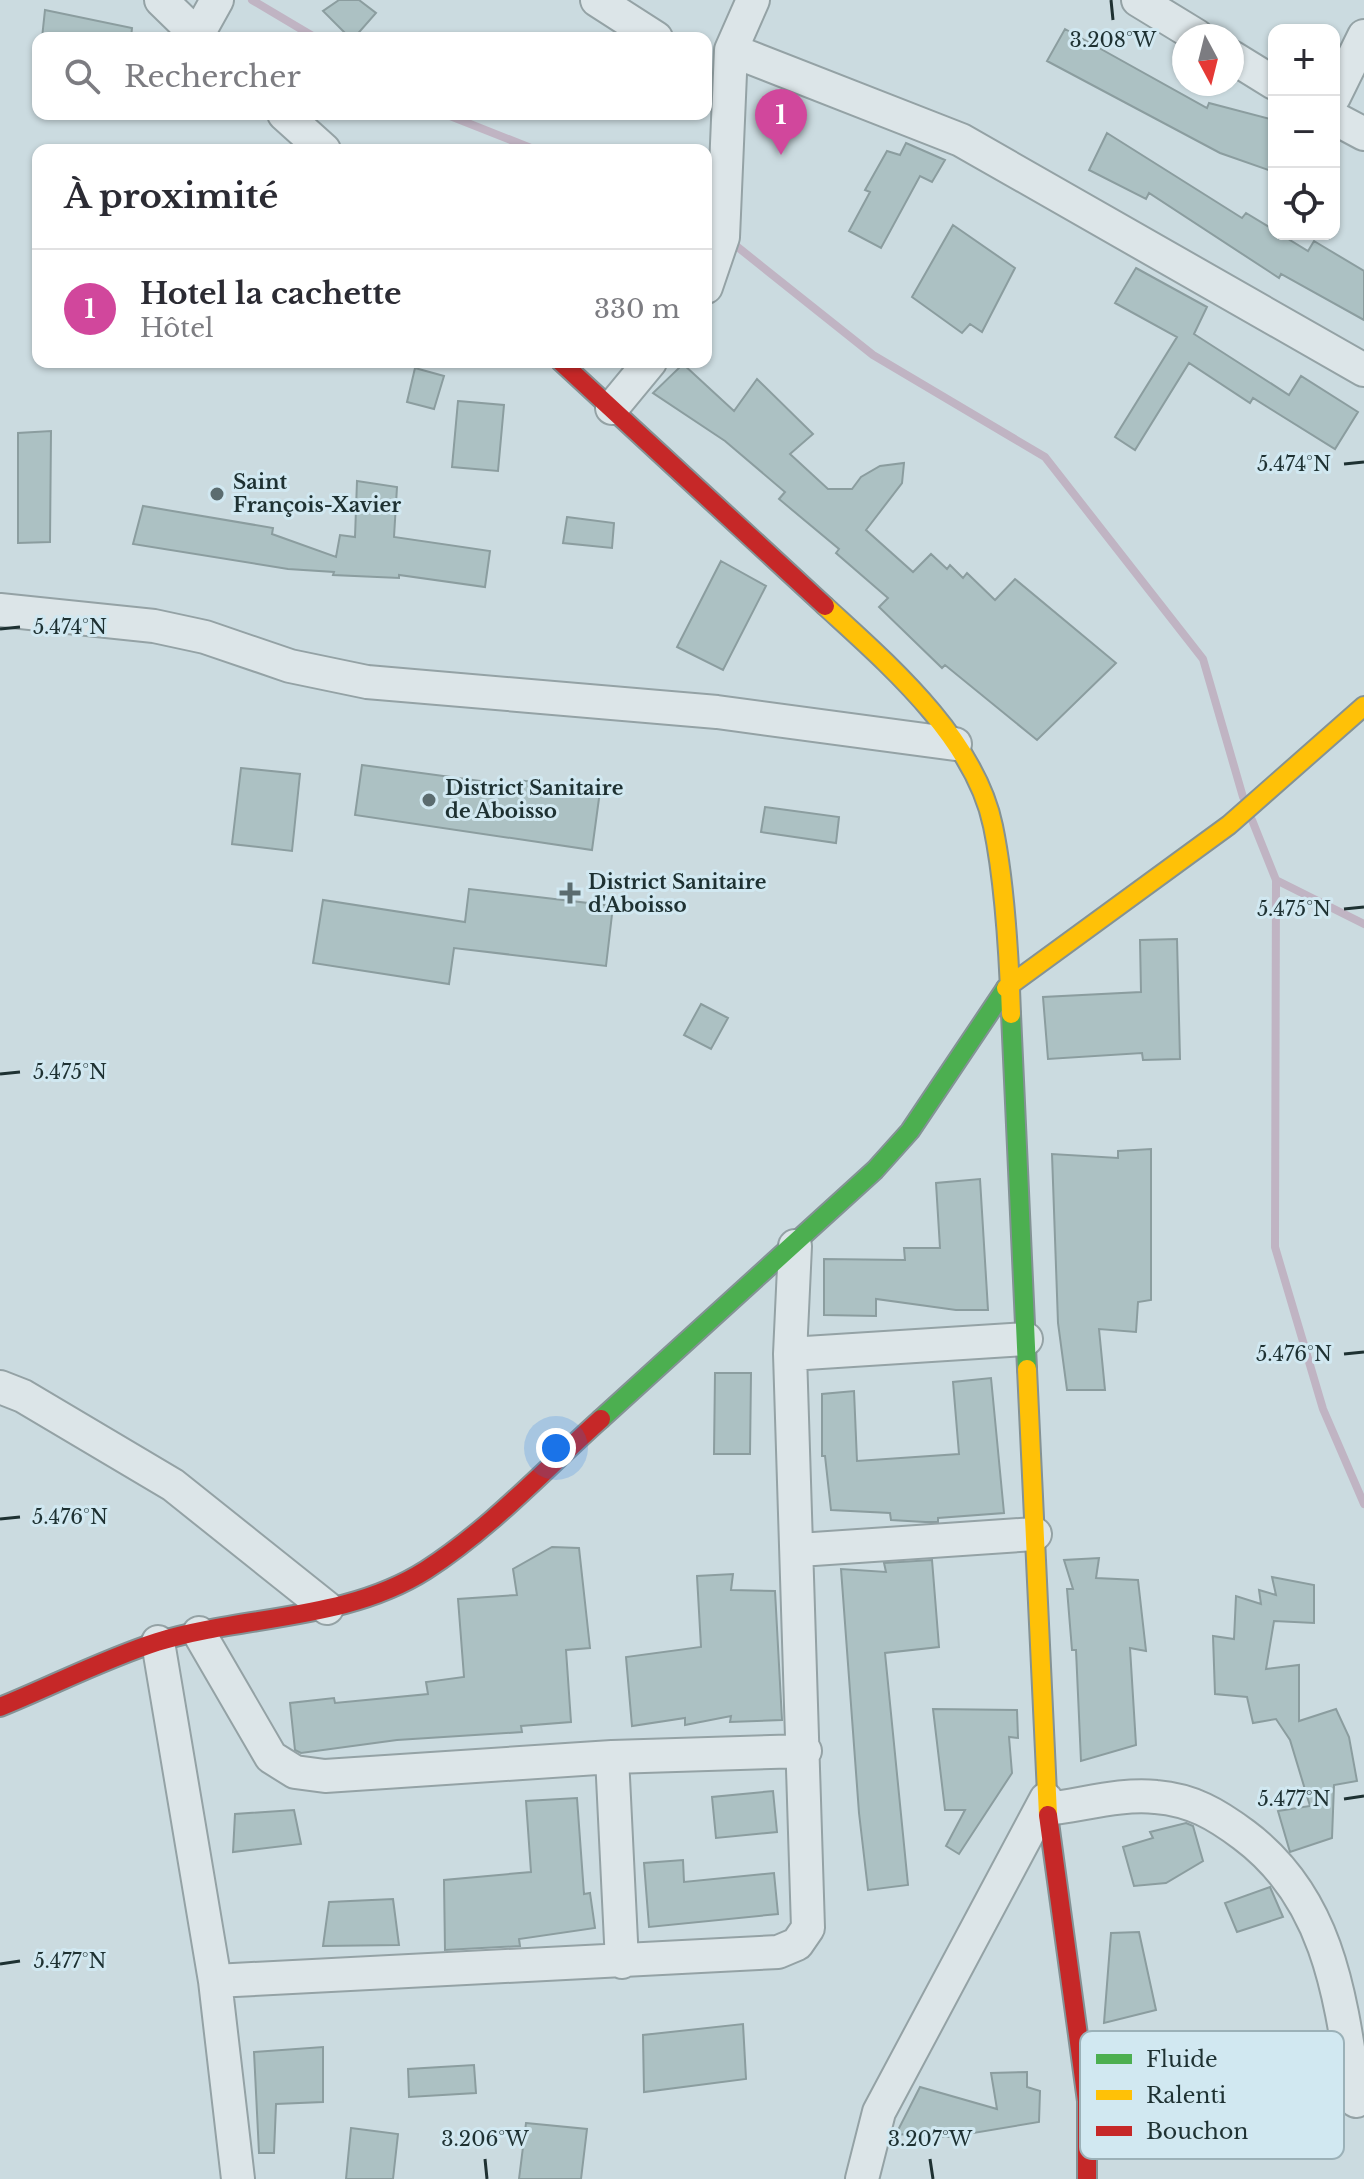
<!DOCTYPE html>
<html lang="fr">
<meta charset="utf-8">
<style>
body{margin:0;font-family:"Libre Baskerville",serif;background:#f7f7f7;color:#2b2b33}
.controls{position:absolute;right:24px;top:24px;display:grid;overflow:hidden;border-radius:16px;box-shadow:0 2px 6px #0004}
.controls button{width:72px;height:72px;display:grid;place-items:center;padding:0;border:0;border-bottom:2px solid #e1e1e2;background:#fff;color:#2b2b33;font:40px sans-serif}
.compass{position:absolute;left:1172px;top:24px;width:72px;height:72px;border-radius:50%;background:#fff;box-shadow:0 2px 6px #0004;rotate:173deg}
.you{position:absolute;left:556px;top:1448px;width:28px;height:28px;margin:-20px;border:6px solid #fff;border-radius:50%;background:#1a73e8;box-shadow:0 0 0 12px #1a73e833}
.badge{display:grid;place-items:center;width:52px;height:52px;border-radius:50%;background:#1a73e8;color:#fff;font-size:26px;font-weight:700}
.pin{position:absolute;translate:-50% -66px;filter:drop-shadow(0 2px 4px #0008)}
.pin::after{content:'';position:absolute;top:42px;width:28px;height:24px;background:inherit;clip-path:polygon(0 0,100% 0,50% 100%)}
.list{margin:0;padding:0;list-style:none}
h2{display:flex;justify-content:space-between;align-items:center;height:104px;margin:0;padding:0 32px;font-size:34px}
h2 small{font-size:26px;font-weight:400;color:#7c7c81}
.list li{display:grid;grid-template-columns:52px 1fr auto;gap:24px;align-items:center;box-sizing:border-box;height:120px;padding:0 32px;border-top:2px solid #e1e1e2}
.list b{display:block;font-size:30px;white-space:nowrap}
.list p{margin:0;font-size:26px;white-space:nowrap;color:#7c7c81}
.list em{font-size:26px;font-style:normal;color:#7c7c81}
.icon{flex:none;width:44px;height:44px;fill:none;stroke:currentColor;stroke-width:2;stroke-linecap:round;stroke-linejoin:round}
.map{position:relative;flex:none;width:1364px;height:2179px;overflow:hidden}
.search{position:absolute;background:#fff;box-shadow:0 2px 6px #0004;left:32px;top:32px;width:680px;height:88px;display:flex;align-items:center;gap:20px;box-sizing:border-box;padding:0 28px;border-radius:16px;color:#7c7c81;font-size:30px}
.panel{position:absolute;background:#fff;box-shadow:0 2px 6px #0004;left:32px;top:144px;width:680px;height:224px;border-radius:16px}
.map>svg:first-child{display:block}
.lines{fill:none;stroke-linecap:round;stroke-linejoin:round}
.stream{stroke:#c0b4c3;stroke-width:8}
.building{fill:#acc1c3;stroke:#8b9d9f;stroke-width:2}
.street-casing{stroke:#94a2a5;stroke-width:36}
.fast-casing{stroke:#849295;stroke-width:22}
.slow-casing{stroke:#849295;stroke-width:22}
.jam-casing{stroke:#849295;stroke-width:22}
.street{stroke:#dce5e8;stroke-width:32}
.fast{stroke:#4caf50;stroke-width:18}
.slow{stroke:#ffc107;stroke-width:18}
.jam{stroke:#c62828;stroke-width:18}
.ticks{fill:none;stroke:#1e3132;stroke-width:3}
.poi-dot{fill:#5b6c6f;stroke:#d1e8f1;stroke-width:3}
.labels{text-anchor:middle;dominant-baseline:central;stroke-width:6;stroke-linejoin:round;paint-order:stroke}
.poi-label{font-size:20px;font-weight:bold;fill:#1e3132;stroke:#d1e8f1;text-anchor:start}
.key{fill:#d1e8f1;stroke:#9bb1b8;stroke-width:2}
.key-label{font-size:22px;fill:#1e3132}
.ticks-label{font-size:20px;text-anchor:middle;fill:#1e3132;stroke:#d1e8f1;stroke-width:6;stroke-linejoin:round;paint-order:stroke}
</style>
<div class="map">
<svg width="1364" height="2179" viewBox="0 0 1364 2179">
<rect width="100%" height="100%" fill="#cbdbe0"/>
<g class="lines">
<path class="stream" d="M 252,0 L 316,38
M 445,114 L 536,150
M 730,241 L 873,355 L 1045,457 L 1203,659 L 1243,797
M 1252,820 L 1276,880 L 1275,1247 L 1323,1409 L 1364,1504
M 1276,880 L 1364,924"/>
</g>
<path class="building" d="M 339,0 L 359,0 L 376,13 L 354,38 L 350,38 L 323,11 Z
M 45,10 L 132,28 L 131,38 L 42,38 Z
M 1065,29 L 1207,108 L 1209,103 L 1274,120 L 1274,172 L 1220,153 L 1047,61 Z
M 1107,133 L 1242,218 L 1246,213 L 1274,230 L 1274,234 L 1280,234 L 1308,251 L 1314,241 L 1364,271 L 1364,320 L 1281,274 L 1279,278 L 1149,193 L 1146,199 L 1089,170 Z
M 906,143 L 945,160 L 932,182 L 920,176 L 881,248 L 849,231 L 870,192 L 865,190 L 887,151 L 900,155 Z
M 953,225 L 1015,268 L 982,332 L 970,324 L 962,333 L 912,297 Z
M 1136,268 L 1207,307 L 1194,334 L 1289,395 L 1301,376 L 1358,412 L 1335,449 L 1253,398 L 1250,403 L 1189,363 L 1135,450 L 1115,437 L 1177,337 L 1115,303 Z
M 683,364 L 734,411 L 757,379 L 813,434 L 790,454 L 828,489 L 852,489 L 861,477 L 880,466 L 904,463 L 902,483 L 866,530 L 913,572 L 931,554 L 947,569 L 950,565 L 963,578 L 967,573 L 995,600 L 1015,579 L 1116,663 L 1037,740 L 945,665 L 942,668 L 879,607 L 888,598 L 836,553 L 839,549 L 779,499 L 785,492 L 725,441 L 653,393 Z
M 415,368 L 444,376 L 434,409 L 407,402 Z
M 458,401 L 504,405 L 498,471 L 452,467 Z
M 51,431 L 50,542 L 18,543 L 18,433 Z
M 357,481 L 397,487 L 394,537 L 490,551 L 485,587 L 399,575 L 399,578 L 333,575 L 334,572 L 288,569 L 133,544 L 143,506 L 273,528 L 272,534 L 336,557 L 340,535 L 355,537 Z
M 567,517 L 614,523 L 612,548 L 563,543 Z
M 721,561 L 766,586 L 723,670 L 677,647 Z
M 362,765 L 518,786 L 519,780 L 600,791 L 592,850 L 355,815 Z
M 241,768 L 300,774 L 292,851 L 232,844 Z
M 765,807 L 839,817 L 836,843 L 761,832 Z
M 469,889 L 613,906 L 606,966 L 454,948 L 449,984 L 313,963 L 323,900 L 465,922 Z
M 1177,939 L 1180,1059 L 1143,1060 L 1142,1053 L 1048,1059 L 1043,997 L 1141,992 L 1140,940 Z
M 701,1004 L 728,1018 L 711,1049 L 684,1035 Z
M 1151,1149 L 1151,1300 L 1138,1302 L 1136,1332 L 1099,1329 L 1105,1390 L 1067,1390 L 1058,1323 L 1052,1154 L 1118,1158 L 1118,1151 Z
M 980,1179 L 988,1310 L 956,1310 L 876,1299 L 876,1316 L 824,1315 L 824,1259 L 905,1260 L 904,1248 L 940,1248 L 936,1183 Z
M 715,1373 L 751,1373 L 750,1454 L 714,1454 Z
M 991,1378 L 1004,1513 L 938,1518 L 938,1522 L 925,1522 L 891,1520 L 890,1513 L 831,1510 L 825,1456 L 822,1456 L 822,1394 L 854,1391 L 857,1461 L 959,1454 L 953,1382 Z
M 552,1547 L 579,1548 L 590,1648 L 566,1650 L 571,1722 L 521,1726 L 522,1732 L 397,1740 L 301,1753 L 295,1750 L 290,1703 L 334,1698 L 335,1703 L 428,1694 L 426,1682 L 464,1677 L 458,1599 L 517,1595 L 513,1569 Z
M 1099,1558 L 1096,1578 L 1138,1580 L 1146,1651 L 1130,1648 L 1136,1745 L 1081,1761 L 1076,1650 L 1072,1650 L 1067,1589 L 1073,1589 L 1064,1560 Z
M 932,1560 L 939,1647 L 885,1653 L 908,1885 L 868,1890 L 859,1813 L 841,1569 L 886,1572 L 884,1563 Z
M 733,1574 L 731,1590 L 775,1591 L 782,1720 L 730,1722 L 731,1716 L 685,1725 L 685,1718 L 632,1726 L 626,1657 L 701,1647 L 697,1576 Z
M 1272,1577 L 1314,1585 L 1314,1623 L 1274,1621 L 1266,1669 L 1299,1665 L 1299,1721 L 1336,1709 L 1349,1737 L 1357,1781 L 1334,1785 L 1332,1838 L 1290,1852 L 1278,1811 L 1310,1806 L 1290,1740 L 1276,1719 L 1253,1723 L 1247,1697 L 1215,1694 L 1213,1636 L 1234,1639 L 1236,1596 L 1261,1604 L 1259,1590 L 1276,1595 Z
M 933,1709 L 1017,1710 L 1018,1738 L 1009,1737 L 1012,1773 L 959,1854 L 946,1846 L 965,1810 L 945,1810 Z
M 773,1791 L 777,1832 L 716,1838 L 712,1797 Z
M 577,1798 L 584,1894 L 590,1893 L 595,1928 L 519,1939 L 520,1946 L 445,1950 L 444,1880 L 531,1872 L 526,1801 Z
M 294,1810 L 301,1844 L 233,1852 L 235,1814 Z
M 1186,1823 L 1193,1826 L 1203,1861 L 1166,1883 L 1134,1886 L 1123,1847 L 1153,1838 L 1150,1832 Z
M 683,1860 L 684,1882 L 774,1873 L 778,1914 L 649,1927 L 644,1863 Z
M 1270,1887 L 1283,1917 L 1237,1932 L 1225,1903 Z
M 393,1899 L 399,1945 L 323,1946 L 329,1902 Z
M 1139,1932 L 1156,2010 L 1104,2023 L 1111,1933 Z
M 743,2024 L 746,2079 L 644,2092 L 643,2035 Z
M 323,2047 L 323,2102 L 276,2104 L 274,2153 L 259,2153 L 254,2052 Z
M 474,2065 L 476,2093 L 409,2097 L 408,2069 Z
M 1027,2072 L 1027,2087 L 1040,2091 L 1039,2122 L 967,2134 L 967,2138 L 896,2134 L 920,2087 L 997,2109 L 991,2073 Z
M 526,2123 L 587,2129 L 581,2179 L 519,2179 Z
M 351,2128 L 398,2134 L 393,2179 L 346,2179 Z"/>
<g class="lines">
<g class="street-casing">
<path id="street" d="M 161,0 L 200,38
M 597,0 L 656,38
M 1138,0 L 1197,36
M 197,36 L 217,0
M 731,50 L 961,140 L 1364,370
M 1232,57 L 1274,83
M 1334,97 L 1364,36
M 284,114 L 324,150
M 1334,118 L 1364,134
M 706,287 L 723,237 L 731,50 L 753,0
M 612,408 L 650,362
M 0,610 L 154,626 L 205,637 L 290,666 L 367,682 L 717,712 L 955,744
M 790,1354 L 1026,1339
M 0,1387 L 23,1396 L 173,1485 L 327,1608
M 799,1550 L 1035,1534
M 199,1633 L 271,1757 L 295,1772 L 325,1776 L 612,1757 L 805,1751
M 158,1642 L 215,1981 L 238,2179
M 612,1757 L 622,1962
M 1047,1809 C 1082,1805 1122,1793 1156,1797 C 1192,1800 1216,1814 1244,1835 C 1331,1900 1341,2001 1356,2101
M 215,1981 L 778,1952 L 797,1944 L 808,1928 L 790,1354 L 795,1246
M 862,2179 L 879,2112 L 1046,1799"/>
</g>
<g class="fast-casing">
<path id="fast" d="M 1011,1014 L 1027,1369
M 601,1419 L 875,1170 L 910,1131 L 1006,988"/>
</g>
<g class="slow-casing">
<path id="slow" d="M 825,606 C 887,663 975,738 993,826 C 1005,883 1009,956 1011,1014
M 1006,988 L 1229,825 L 1364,706
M 1027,1369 L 1048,1815"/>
</g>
<g class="jam-casing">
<path id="jam" d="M 561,362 L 825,606
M 0,1707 C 52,1686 104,1659 157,1642 C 245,1615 346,1621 426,1570 C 490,1529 545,1469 601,1419
M 1048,1815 L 1087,2101 L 1087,2179"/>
</g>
<use href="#street" class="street"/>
<use href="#fast" class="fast"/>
<use href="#slow" class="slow"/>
<use href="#jam" class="jam"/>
</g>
<path class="ticks" d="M 1111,0 L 1113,20M 1344,464 L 1364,462M 0,629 L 20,627M 1344,909 L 1364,907M 0,1074 L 20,1072M 1344,1354 L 1364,1352M 0,1519 L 20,1517M 1344,1799 L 1364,1796M 0,1964 L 20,1961M 485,2159 L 487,2179M 930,2159 L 933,2179"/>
<g class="poi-dot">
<circle cx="217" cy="494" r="8"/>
<circle cx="429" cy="800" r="8"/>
<path d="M566 881h8v8h8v8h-8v8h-8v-8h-8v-8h8z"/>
</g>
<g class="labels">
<g class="poi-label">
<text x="233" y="482">Saint<tspan x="233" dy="23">François-Xavier</tspan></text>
<text x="445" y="788">District Sanitaire<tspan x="445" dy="23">de Aboisso</tspan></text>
<text x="588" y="882">District Sanitaire<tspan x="588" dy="23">d'Aboisso</tspan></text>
</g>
</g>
<rect x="1080" y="2031" width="264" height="128" rx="12" class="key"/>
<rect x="1096" y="2054" width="36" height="10" fill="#4caf50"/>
<rect x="1096" y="2090" width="36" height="10" fill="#ffc107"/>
<rect x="1096" y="2126" width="36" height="10" fill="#c62828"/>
<g class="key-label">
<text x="1146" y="2067">Fluide</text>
<text x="1146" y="2103">Ralenti</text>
<text x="1146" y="2139">Bouchon</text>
</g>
<g class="ticks-label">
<text x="1113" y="47">3.208°W</text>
<text x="1294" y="471">5.474°N</text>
<text x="70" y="634">5.474°N</text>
<text x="1294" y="916">5.475°N</text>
<text x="70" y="1079">5.475°N</text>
<text x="1294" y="1361">5.476°N</text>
<text x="70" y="1524">5.476°N</text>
<text x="1294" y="1806">5.477°N</text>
<text x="70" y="1968">5.477°N</text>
<text x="485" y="2146">3.206°W</text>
<text x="930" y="2146">3.207°W</text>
</g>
</svg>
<div class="controls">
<button>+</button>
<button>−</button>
<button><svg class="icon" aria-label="locate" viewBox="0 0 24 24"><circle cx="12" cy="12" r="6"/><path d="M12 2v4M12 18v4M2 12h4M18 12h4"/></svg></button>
</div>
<svg class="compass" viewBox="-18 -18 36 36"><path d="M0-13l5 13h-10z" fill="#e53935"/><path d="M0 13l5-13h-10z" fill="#7c7c81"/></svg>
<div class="you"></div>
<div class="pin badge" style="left:781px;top:155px;background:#d1479c">1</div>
<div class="search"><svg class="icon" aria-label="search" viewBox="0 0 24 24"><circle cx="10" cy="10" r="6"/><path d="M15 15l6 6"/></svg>Rechercher</div>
<section class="panel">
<h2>À proximité<small></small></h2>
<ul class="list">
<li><span class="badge" style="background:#d1479c">1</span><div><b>Hotel la cachette</b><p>Hôtel</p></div><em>330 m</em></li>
</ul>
</section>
</div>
